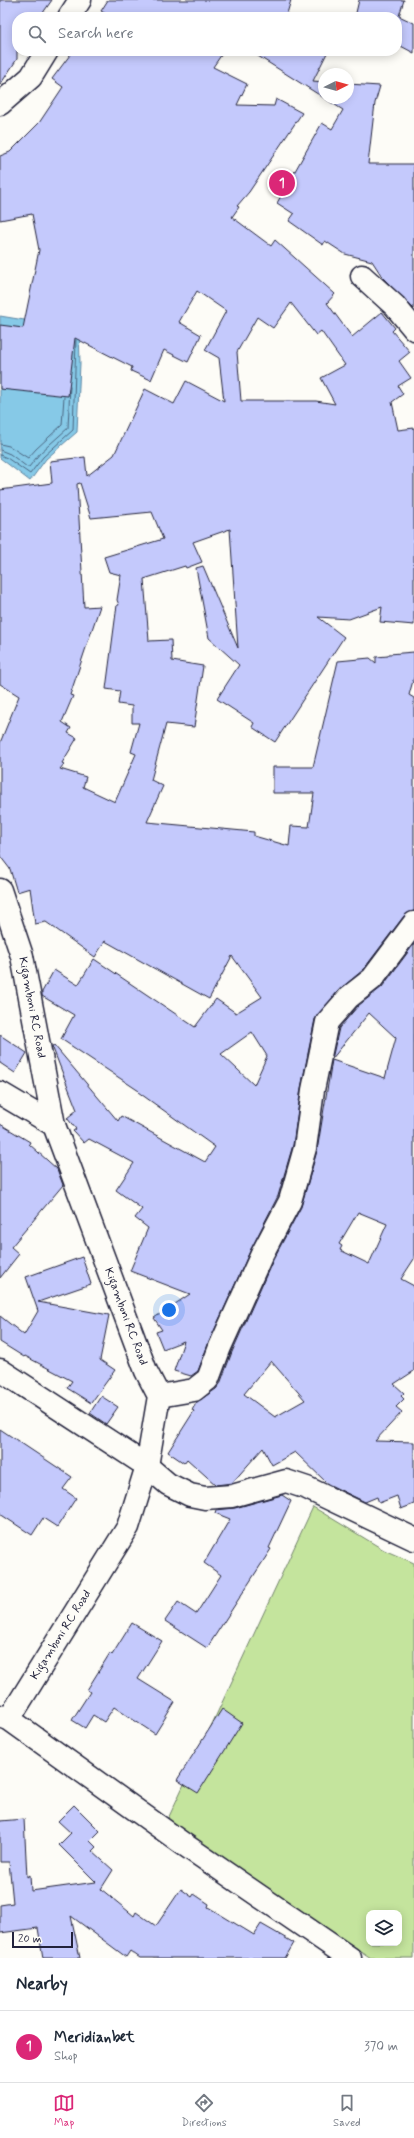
<!DOCTYPE html>
<style>
body{margin:0;font-family:Mynerve,sans-serif;background:#f2f2f3;color:#1f2937}
.controls{position:absolute;right:12px;bottom:12px;display:grid;overflow:hidden;border-radius:8px;box-shadow:0 2px 10px #0003}
.controls button{width:36px;height:36px;display:grid;place-items:center;padding:0;border:0;border-bottom:1px solid #e0e1e3;background:#fff;color:#1f2937;font:20px sans-serif}
.compass{position:absolute;left:318px;top:68px;width:36px;height:36px;border-radius:50%;background:#fff;box-shadow:0 2px 10px #0003;rotate:85deg}
.scale{position:absolute;left:12px;bottom:10px;width:61px;box-sizing:border-box;padding-left:4px;border:2px solid #22223b;border-top:0;font-size:11px;line-height:14px;white-space:nowrap;color:#22223b;-webkit-text-stroke:3px #fdfcf7;paint-order:stroke}
.you{position:absolute;left:169px;top:1310px;width:14px;height:14px;margin:-10px;border:3px solid #fff;border-radius:50%;background:#1a73e8;box-shadow:0 0 0 6px #1a73e833}
.badge{display:grid;place-items:center;width:26px;height:26px;border-radius:50%;background:#db2777;color:#fff;font-size:13px;font-weight:700}
.pin{position:absolute;translate:-50% -50%;border:2px solid #fff;box-shadow:0 1px 4px #0006}
.list{margin:0;padding:0;list-style:none}
h2{display:flex;justify-content:space-between;align-items:center;height:52px;margin:0;padding:0 16px;font-size:17px}
h2 small{font-size:13px;font-weight:400;color:#747a83}
.list li{display:grid;grid-template-columns:26px 1fr auto;gap:12px;align-items:center;box-sizing:border-box;height:72px;padding:0 16px;border-top:1px solid #e0e1e3}
.list b{display:block;font-size:15px;white-space:nowrap}
.list p{margin:0;font-size:13px;white-space:nowrap;color:#747a83}
.list em{font-size:13px;font-style:normal;color:#747a83}
.icon{flex:none;width:22px;height:22px;fill:none;stroke:currentColor;stroke-width:2;stroke-linecap:round;stroke-linejoin:round}
.map{position:relative;flex:none;width:414px;height:1958px;overflow:hidden}
.search{position:absolute;background:#fff;box-shadow:0 2px 10px #0003;left:12px;right:12px;top:12px;height:44px;display:flex;align-items:center;gap:10px;box-sizing:border-box;padding:0 14px;border-radius:16px;color:#747a83;font-size:15px}
.sheet{height:124px;background:#fff}
nav{display:flex;justify-content:space-around;align-items:center;box-sizing:border-box;height:56px;border-top:1px solid #e0e1e3;background:#fff;font-size:11px;color:#747a83}
nav a{display:grid;justify-items:center;gap:2px}
nav .on{color:#db2777}
.map>svg:first-child{display:block}
.green{fill:#c4e49d;stroke:#73836c;fill-rule:evenodd}
.water{fill:#86c9e7;stroke:#5e86a2}
.lines{fill:none;stroke-linecap:round;stroke-linejoin:round}
.shore{stroke:#4a6580;stroke-width:1}
.building{fill:#c4c9fc;stroke:#22223b;fill-rule:evenodd}
.street-casing{stroke:#22223b;stroke-width:25}
.street{stroke:#fdfcf7;stroke-width:22}
.labels{text-anchor:middle;dominant-baseline:central;stroke-width:3;stroke-linejoin:round;paint-order:stroke}
.street-label{font-size:12px;fill:#22223b;stroke:#fdfcf7}
</style>
<div class="map">
<svg width="414" height="1958" viewBox="0 0 414 1958">
<rect width="100%" height="100%" fill="#fdfcf7"/>
<filter id="ink" filterUnits="userSpaceOnUse"><feTurbulence type="fractalNoise" baseFrequency=".025" numOctaves="2"/><feDisplacementMap in="SourceGraphic" scale="8" xChannelSelector="R" yChannelSelector="G"/><feConvolveMatrix kernelMatrix="1 2 1 2 8 2 1 2 1" color-interpolation-filters="sRGB"/></filter>
<g filter="url(#ink)">
<path class="green" d="M 313,1507 L 384,1550 L 414,1563 L 414,1958 L 371,1958 L 166,1823 ZM 369,1913 L 399,1913 L 399,1943 L 369,1943 Z"/>
<path class="water" d="M 0,316 L 79,329 L 80,363 L 77,432 L 46,459 L 30,481 L 0,458 Z"/>
<g class="lines">
<path class="shore" d="M 0,444 L 9,446 L 28,458 L 36,449 L 62,425 L 64,397
M 0,450 L 10,454 L 27,467 L 29,467 L 40,453 L 68,428 L 70,386
M 0,455 L 7,458 L 30,474 L 43,457 L 73,430 L 76,340"/>
</g>
<path class="building" d="M 0,0 L 52,0 L 40,17 L 17,17 L 17,59 L 0,85 Z
M 108,0 L 291,0 L 286,17 L 111,17 L 101,11 Z
M 359,0 L 404,0 L 399,16 L 414,23 L 414,53 L 397,44 L 397,17 L 355,17 Z
M 73,51 L 224,51 L 213,67 L 247,84 L 237,105 L 274,106 L 276,99 L 302,113 L 249,192 L 237,206 L 239,207 L 232,217 L 271,246 L 275,240 L 335,294 L 327,303 L 352,337 L 382,312 L 395,328 L 392,331 L 410,352 L 399,361 L 411,378 L 398,386 L 403,394 L 392,402 L 398,430 L 414,428 L 414,625 L 380,622 L 382,607 L 349,619 L 318,617 L 344,637 L 275,742 L 252,727 L 254,723 L 217,699 L 239,665 L 209,638 L 196,568 L 203,566 L 238,648 L 230,529 L 193,542 L 202,562 L 186,568 L 185,566 L 144,579 L 149,641 L 171,640 L 172,661 L 203,666 L 194,727 L 166,724 L 151,780 L 163,786 L 147,822 L 254,832 L 254,836 L 289,846 L 291,826 L 309,827 L 314,793 L 273,793 L 273,767 L 313,767 L 338,661 L 370,658 L 376,663 L 376,657 L 388,656 L 389,654 L 414,652 L 414,677 L 409,695 L 414,698 L 414,911 L 404,916 L 363,970 L 340,989 L 315,1019 L 301,1088 L 293,1145 L 278,1196 L 251,1249 L 209,1342 L 198,1371 L 191,1376 L 174,1371 L 184,1341 L 163,1349 L 156,1332 L 162,1330 L 154,1318 L 190,1294 L 130,1271 L 148,1228 L 135,1218 L 142,1209 L 116,1190 L 134,1163 L 89,1139 L 84,1143 L 73,1131 L 76,1129 L 67,1118 L 77,1110 L 52,1046 L 54,1045 L 118,1121 L 121,1116 L 205,1162 L 215,1147 L 138,1092 L 139,1091 L 61,1039 L 74,1015 L 42,996 L 42,992 L 54,970 L 78,985 L 94,959 L 195,1027 L 216,999 L 236,1013 L 262,997 L 232,956 L 209,999 L 105,941 L 95,957 L 46,922 L 35,924 L 30,888 L 17,892 L 10,869 L 0,856 L 0,743 L 19,696 L 0,684 L 0,490 L 52,483 L 50,461 L 85,457 L 87,476 L 114,455 L 145,389 L 174,404 L 186,381 L 224,401 L 219,358 L 205,350 L 226,311 L 197,291 L 179,322 L 201,335 L 188,362 L 164,350 L 151,380 L 131,371 L 132,367 L 75,338 L 68,396 L 0,389 L 0,325 L 23,328 L 39,250 L 32,214 L 0,220 L 0,156 L 10,152 L 39,123 L 63,87 L 52,79 ZM 291,303 L 316,335 L 321,331 L 345,365 L 321,378 L 335,404 L 316,401 L 241,401 L 237,352 L 257,317 L 273,328 ZM 80,483 L 91,518 L 152,512 L 163,539 L 104,557 L 109,572 L 121,575 L 117,600 L 119,605 L 117,605 L 106,689 L 120,691 L 118,704 L 132,706 L 132,723 L 139,723 L 131,752 L 136,754 L 115,802 L 83,787 L 86,777 L 60,769 L 64,764 L 62,763 L 77,738 L 68,733 L 71,728 L 62,722 L 73,696 L 70,695 L 100,606 L 84,607 L 77,484 ZM 252,1032 L 267,1056 L 254,1085 L 221,1054 Z
M 250,51 L 328,51 L 313,81 L 324,82 L 324,98 L 348,98 L 348,84 L 380,86 L 375,103 L 368,164 L 414,164 L 414,309 L 383,278 L 372,261 L 345,254 L 325,241 L 323,245 L 289,221 L 294,214 L 277,203 L 322,123 L 332,129 L 343,110 Z
M 414,944 L 414,1259 L 401,1279 L 414,1286 L 414,1371 L 394,1384 L 404,1393 L 401,1396 L 404,1399 L 396,1407 L 402,1412 L 375,1441 L 414,1442 L 414,1504 L 401,1509 L 397,1496 L 379,1503 L 377,1497 L 365,1502 L 328,1484 L 295,1452 L 272,1465 L 263,1448 L 232,1483 L 216,1485 L 187,1459 L 184,1463 L 168,1452 L 194,1411 L 192,1410 L 197,1402 L 216,1389 L 220,1384 L 232,1352 L 273,1260 L 301,1207 L 317,1151 L 332,1060 L 385,1078 L 396,1038 L 369,1013 L 332,1059 L 339,1028 L 358,1006 L 382,987 ZM 358,1212 L 387,1224 L 369,1264 L 340,1250 L 342,1246 L 339,1244 ZM 271,1361 L 305,1400 L 275,1417 L 244,1394 Z
M 0,1035 L 27,1053 L 15,1073 L 0,1063 Z
M 0,1124 L 30,1142 L 29,1144 L 57,1169 L 63,1185 L 11,1247 L 19,1254 L 0,1278 Z
M 82,1257 L 91,1284 L 38,1302 L 109,1315 L 100,1360 L 115,1370 L 91,1403 L 67,1388 L 72,1381 L 25,1356 L 24,1357 L 0,1342 L 0,1316 L 24,1335 L 38,1311 L 26,1277 Z
M 101,1396 L 118,1407 L 106,1424 L 90,1413 Z
M 0,1429 L 72,1477 L 63,1489 L 76,1498 L 57,1527 L 43,1518 L 32,1535 L 0,1514 Z
M 282,1495 L 291,1501 L 269,1548 L 271,1549 L 207,1648 L 165,1621 L 178,1602 L 196,1614 L 221,1575 L 204,1563 L 230,1519 L 215,1513 L 216,1510 L 235,1508 Z
M 132,1623 L 162,1641 L 138,1679 L 175,1702 L 155,1734 L 114,1707 L 104,1722 L 93,1715 L 85,1728 L 72,1720 L 90,1692 L 87,1690 L 110,1653 L 112,1655 Z
M 222,1709 L 242,1723 L 198,1793 L 177,1780 Z
M 74,1805 L 100,1831 L 90,1841 L 96,1847 L 92,1851 L 113,1870 L 101,1889 L 134,1916 L 136,1912 L 156,1926 L 181,1889 L 192,1897 L 194,1894 L 209,1904 L 208,1907 L 254,1935 L 261,1924 L 294,1943 L 285,1958 L 140,1958 L 130,1951 L 126,1957 L 71,1916 L 80,1958 L 43,1958 L 38,1928 L 0,1933 L 0,1905 L 13,1903 L 9,1862 L 0,1862 L 0,1821 L 24,1819 L 27,1877 L 30,1875 L 31,1891 L 96,1882 L 59,1845 L 71,1833 L 58,1821 Z"/>
<g class="lines">
<g class="street-casing">
<g id="street">
<path d="M 69,17 L 80,0"/>
<path d="M 0,104 L 31,77 L 47,51"/>
<path d="M 362,276 L 395,306 L 414,329"/>
<path id="s1" d="M 0,890 L 22,956 L 54,1125 L 146,1371 L 159,1396 L 147,1466 L 128,1527 L 9,1719"/>
<path d="M 0,1093 L 54,1125"/>
<path d="M 0,1370 L 147,1466 L 168,1484 L 190,1495 L 205,1498 L 232,1496 L 286,1481 L 307,1488 L 414,1539"/>
<path d="M 159,1396 L 194,1390 L 208,1379 L 220,1347 L 262,1254 L 290,1201 L 305,1148 L 313,1090 L 327,1022 L 349,997 L 372,979 L 414,923"/>
<path d="M 0,1716 L 9,1719 L 182,1843 L 350,1958"/>
</g>
</g>
<use href="#street" class="street"/>
</g>
</g>
<g class="labels">
<g class="street-label">
<text stroke="none"><textPath href="#s1" startOffset="122">Kigamboni RC Road</textPath></text>
<text stroke="none"><textPath href="#s1" startOffset="446">Kigamboni RC Road</textPath></text>
<text transform="translate(61 1635) rotate(-58)">Kigamboni RC Road</text>
</g>
</g>
</svg>
<div class="controls">
<button><svg class="icon" aria-label="layers" viewBox="0 0 24 24"><path d="M12 4l9 5-9 5-9-5zM3 14l9 5 9-5"/></svg></button>
</div>
<svg class="compass" viewBox="-18 -18 36 36"><path d="M0-13l5 13h-10z" fill="#e53935"/><path d="M0 13l5-13h-10z" fill="#747a83"/></svg>
<div class="scale">20 m</div>
<div class="you"></div>
<div class="pin badge" style="left:282px;top:183px">1</div>
<div class="search"><svg class="icon" aria-label="search" viewBox="0 0 24 24"><circle cx="10" cy="10" r="6"/><path d="M15 15l6 6"/></svg>Search here</div>
</div>
<section class="sheet">
<h2>Nearby<small></small></h2>
<ul class="list">
<li><span class="badge">1</span><div><b>Meridianbet</b><p>Shop</p></div><em>370 m</em></li>
</ul>
</section>
<nav>
<a class="on"><svg class="icon" aria-label="map" viewBox="0 0 24 24"><path d="M3 6l6-2 6 2 6-2v14l-6 2-6-2-6 2zM9 4v14M15 6v14"/></svg>Map</a>
<a><svg class="icon" aria-label="directions" viewBox="0 0 24 24"><path d="M12 3l9 9-9 9-9-9zM9 14v-3h6M13 9l2 2-2 2"/></svg>Directions</a>
<a><svg class="icon" aria-label="saved" viewBox="0 0 24 24"><path d="M7 4h10v16l-5-4-5 4z"/></svg>Saved</a>
</nav>
